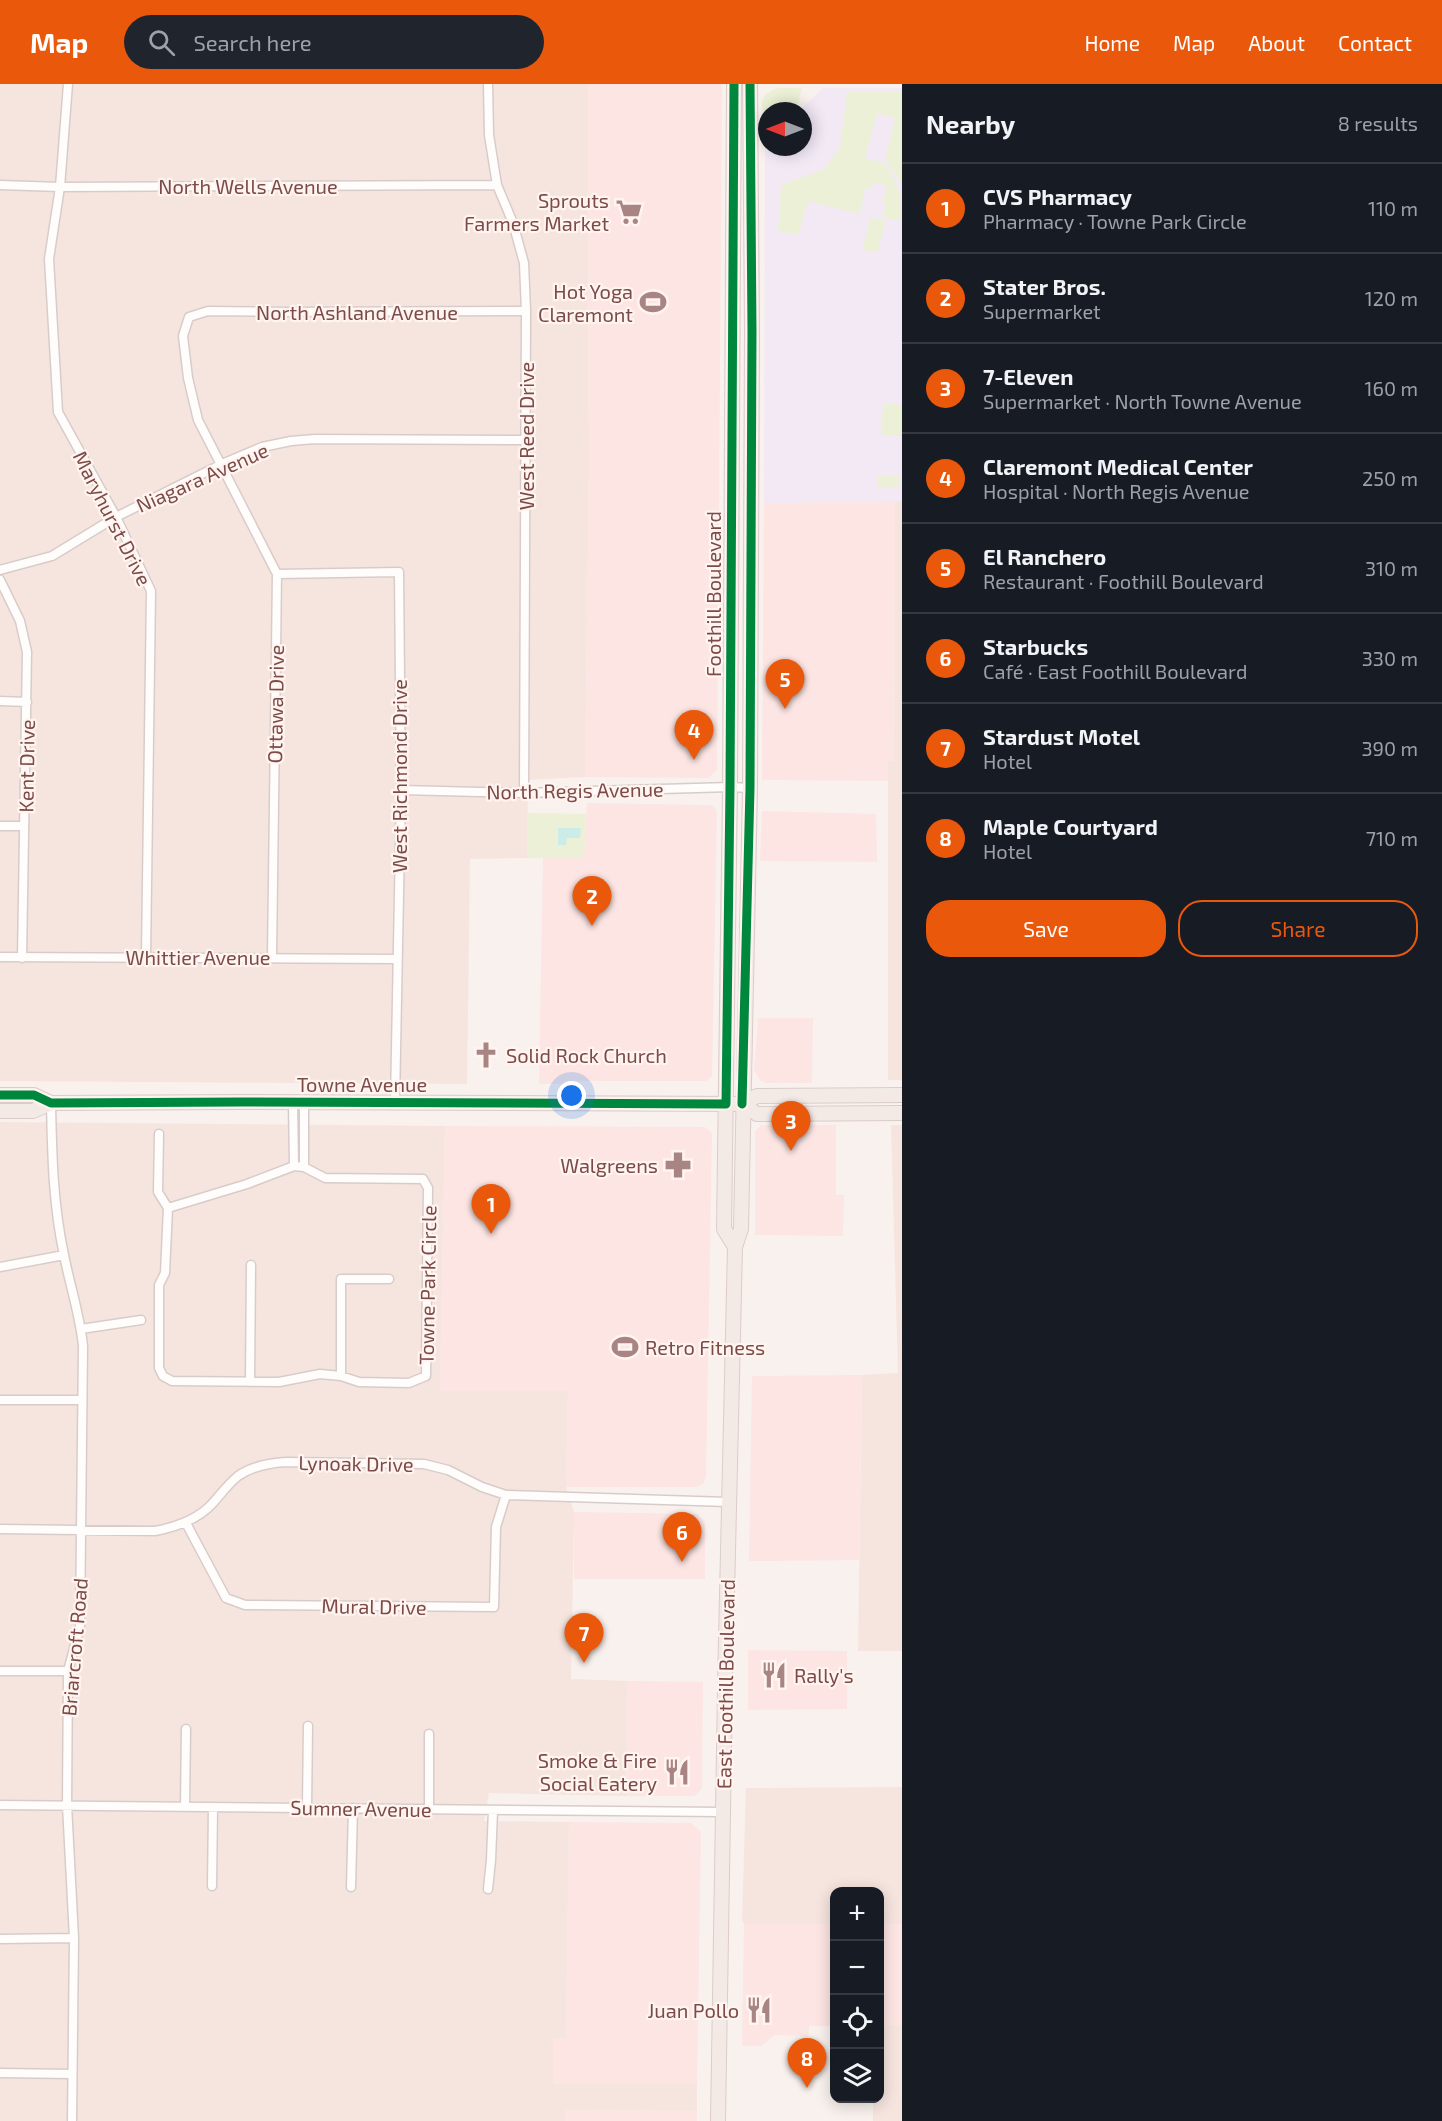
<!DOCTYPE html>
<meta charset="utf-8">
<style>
body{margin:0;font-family:"Exo 2",sans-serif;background:#20242c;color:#f1f3f6}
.controls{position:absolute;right:18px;bottom:18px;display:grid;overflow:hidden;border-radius:12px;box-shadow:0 3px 15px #0003}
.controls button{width:54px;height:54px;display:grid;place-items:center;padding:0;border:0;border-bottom:2px solid #363941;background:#171b24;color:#f1f3f6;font:30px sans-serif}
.compass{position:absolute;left:758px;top:18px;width:54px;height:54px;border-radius:50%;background:#171b24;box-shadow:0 3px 15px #0003;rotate:270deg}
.you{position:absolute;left:572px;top:1012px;width:21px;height:21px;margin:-15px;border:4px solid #fff;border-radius:50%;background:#1a73e8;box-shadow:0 0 0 9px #1a73e833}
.badge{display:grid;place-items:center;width:39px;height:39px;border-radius:50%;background:#ea580c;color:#fff;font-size:20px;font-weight:700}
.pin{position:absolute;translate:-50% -50px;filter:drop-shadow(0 2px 3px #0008)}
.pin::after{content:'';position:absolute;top:32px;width:21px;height:18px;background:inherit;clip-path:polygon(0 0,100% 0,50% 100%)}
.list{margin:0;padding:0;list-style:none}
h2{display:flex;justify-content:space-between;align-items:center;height:78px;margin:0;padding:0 24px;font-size:26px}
h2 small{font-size:20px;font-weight:400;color:#9ea1a6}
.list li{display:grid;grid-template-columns:39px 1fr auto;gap:18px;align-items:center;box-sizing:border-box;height:90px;padding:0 24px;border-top:2px solid #363941}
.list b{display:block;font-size:22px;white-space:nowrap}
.list p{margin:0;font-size:20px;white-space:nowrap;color:#9ea1a6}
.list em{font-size:20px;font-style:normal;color:#9ea1a6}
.actions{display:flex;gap:12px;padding:18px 24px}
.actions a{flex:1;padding:14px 0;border:2px solid #ea580c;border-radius:24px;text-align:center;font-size:21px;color:#ea580c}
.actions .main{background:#ea580c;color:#fff}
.icon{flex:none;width:33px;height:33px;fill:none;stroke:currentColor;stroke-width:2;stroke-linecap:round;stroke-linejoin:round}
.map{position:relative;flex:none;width:902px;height:2037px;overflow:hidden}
header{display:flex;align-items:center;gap:36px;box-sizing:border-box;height:84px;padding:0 30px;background:#ea580c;color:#fff}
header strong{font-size:28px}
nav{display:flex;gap:33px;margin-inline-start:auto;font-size:21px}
.search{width:420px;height:54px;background:#20242c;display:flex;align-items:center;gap:15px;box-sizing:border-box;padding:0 21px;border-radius:33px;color:#9ea1a6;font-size:22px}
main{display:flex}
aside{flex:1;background:#171b24}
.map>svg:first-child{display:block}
.residential{fill:#f6e5de}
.commercial{fill:#fce5e3}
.education{fill:#f2e9f5}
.green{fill:#ecf0d6}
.water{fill:#ccede7}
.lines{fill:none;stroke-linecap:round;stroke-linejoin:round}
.street-casing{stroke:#d8ccca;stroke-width:11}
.primary-casing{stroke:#dbccca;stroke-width:16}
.street{stroke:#fefdfc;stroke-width:8}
.primary{stroke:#f3eae6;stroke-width:14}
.cycleway-casing{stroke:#fff4f0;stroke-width:13}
.cycleway{stroke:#00873e;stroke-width:9}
.labels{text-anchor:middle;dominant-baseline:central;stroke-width:4.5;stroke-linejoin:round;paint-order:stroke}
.street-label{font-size:20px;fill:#7c4b48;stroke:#fff4f0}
.poi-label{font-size:20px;fill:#7c4b48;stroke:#fff4f0;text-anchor:end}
</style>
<header>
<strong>Map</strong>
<div class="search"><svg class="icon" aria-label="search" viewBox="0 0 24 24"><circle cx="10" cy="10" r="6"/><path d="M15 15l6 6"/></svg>Search here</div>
<nav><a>Home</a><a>Map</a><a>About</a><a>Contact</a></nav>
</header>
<main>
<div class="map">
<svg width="902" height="2037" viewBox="0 0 902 2037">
<rect width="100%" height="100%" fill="#f9f1ed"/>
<path class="residential" d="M 0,0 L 588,0 L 589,386 L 585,693 L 528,696 L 527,774 L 470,775 L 467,1000 L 0,997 Z
M 895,417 L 902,417 L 902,996 L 888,996 L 888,677 L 894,676 Z
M 0,1038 L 445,1042 L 440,1307 L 568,1307 L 566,1403 L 574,1428 L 571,1595 L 628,1597 L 626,1712 L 489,1709 L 484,1737 L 569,1738 L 566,1954 L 553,1955 L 553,1999 L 697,2000 L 697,2027 L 565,2026 L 565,2037 L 0,2037 Z
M 891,1041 L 902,1041 L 902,1567 L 858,1567 L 862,1291 L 898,1289 Z
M 902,1703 L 902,1840 L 880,1840 L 880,1808 L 834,1808 L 834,1840 L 744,1840 L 742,1836 L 746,1704 Z
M 880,1942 L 902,1942 L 902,2037 L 873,2037 L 873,2015 L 880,2014 Z"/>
<path class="commercial" d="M 588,0 L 720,0 L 722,2 L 717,686 L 708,694 L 585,693 L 589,386 Z
M 895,417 L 894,676 L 888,677 L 888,697 L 762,696 L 764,419 Z
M 587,719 L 710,721 L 715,724 L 717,729 L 712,992 L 706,997 L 565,997 L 564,1000 L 539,1000 L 543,774 L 584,774 Z
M 762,727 L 876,730 L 877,778 L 760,777 Z
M 758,934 L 813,934 L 812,999 L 766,999 L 760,996 L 754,986 Z
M 761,1041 L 836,1041 L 836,1111 L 844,1111 L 843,1152 L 755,1151 L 755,1048 Z
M 445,1042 L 705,1043 L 712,1049 L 706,1392 L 704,1399 L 698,1403 L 566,1403 L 568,1307 L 440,1307 Z
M 862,1291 L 859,1476 L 749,1477 L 752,1292 Z
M 574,1428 L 697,1430 L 705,1438 L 705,1495 L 574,1495 Z
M 748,1566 L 847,1567 L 847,1625 L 748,1626 Z
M 628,1597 L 703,1598 L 702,1705 L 694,1712 L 626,1712 Z
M 569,1738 L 691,1739 L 701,1748 L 697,2000 L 553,2000 L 553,1955 L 566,1954 Z
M 744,1840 L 834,1840 L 834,1942 L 809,1942 L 808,1952 L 774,1951 L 762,1962 L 742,1962 Z
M 880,1840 L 902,1840 L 902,1942 L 880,1942 Z
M 565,2026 L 697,2027 L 697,2037 L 565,2037 Z"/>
<path class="education" d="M 823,4 L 902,4 L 902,417 L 764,419 L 765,59 L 767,57 L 767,63 L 803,63 L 803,27 L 799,27 Z"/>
<path class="green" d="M 777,4 L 802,4 L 798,19 L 792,27 L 767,27 L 767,38 L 763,37 L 762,16 L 765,10 Z
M 847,7 L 902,7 L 902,101 L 885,76 L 895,34 L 877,29 L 865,74 L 884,79 C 899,101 902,109 900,137 L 882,133 L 886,120 L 882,118 L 887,102 L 873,98 L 871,105 L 866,104 L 859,130 L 808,117 L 798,151 L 778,147 L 781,101 L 824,85 L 840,64 Z
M 871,133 L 886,137 L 877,169 L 862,165 Z
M 883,319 L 902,321 L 902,352 L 881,352 Z
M 900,391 L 900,403 L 878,403 L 878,392 Z
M 527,729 L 586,730 L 584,774 L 527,774 Z"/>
<path class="water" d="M 558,744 L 581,744 L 580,754 L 567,754 L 566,761 L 558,761 Z"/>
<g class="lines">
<g class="street-casing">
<path id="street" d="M 68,0 L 60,103 L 49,175 L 58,328 L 116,433 L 151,507 L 146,873
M 488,0 L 489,51 L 497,101 L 513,139 L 524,179 L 526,227 L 524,709
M 0,101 L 60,103 L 497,101
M 0,486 L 52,472 L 116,433 L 222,380 L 262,363 L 291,357 L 315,355 L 526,356
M 277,490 L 399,488 L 401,706 L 395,1018
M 0,496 L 20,537 L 27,568 L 22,874
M 0,617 L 27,618
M 401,706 L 524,709 L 730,703 L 750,704
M 0,742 L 24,742
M 0,873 L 396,875
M 272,873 L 277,490 L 198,336 L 188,294 L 183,252 L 189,233 L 208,227 L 287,228 L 526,227
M 293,1018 L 294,1082
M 304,1018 L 304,1083
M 51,1019 C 52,1071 53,1120 64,1171 C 70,1202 80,1231 83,1262 L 80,1542 L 68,1587 L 67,1721 L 74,1854 L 72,2037
M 159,1050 L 158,1108 L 168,1124
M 294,1082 L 304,1083 L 325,1094 L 423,1095 L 428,1104 L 426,1292 L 409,1299 L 359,1298 L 341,1292 L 320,1290 L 279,1298 L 172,1297 L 163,1292 L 159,1284 L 159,1201 L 165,1189 L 168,1124 L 247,1100 Z
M 0,1183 L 64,1171
M 81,1245 L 141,1236
M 341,1292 L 341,1195 L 389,1195
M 250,1298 L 251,1181
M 0,1316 L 82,1316
M 186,1439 L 226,1514 L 245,1521 L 494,1523 L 496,1443 L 506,1411
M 0,1445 L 155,1447 C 176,1443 197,1436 212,1420 C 221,1410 228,1400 238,1392 C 252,1382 270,1379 286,1378 L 424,1380 L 448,1386 L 482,1403 L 506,1411 L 728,1418
M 0,1587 L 68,1587
M 0,1721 L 722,1728
M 185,1723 L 186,1645
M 307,1724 L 308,1642
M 429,1725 L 429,1650
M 212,1802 L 213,1723
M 351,1803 L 353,1724
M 488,1805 L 491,1776 L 493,1726
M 0,1855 L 74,1854
M 0,1989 L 72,1990"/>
</g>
<g class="primary-casing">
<path id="primary" d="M 734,0 L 730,703 L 724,1145 L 735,1163
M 0,1011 L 34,1011 L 51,1019 L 240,1018 L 742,1020 L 757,1012 L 902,1011
M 742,1020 L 757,1030 L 902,1029
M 0,1027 L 33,1027 L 51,1019
M 718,2037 C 721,1746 728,1454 735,1163 L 741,1145 L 750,704 L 752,247 L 750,0"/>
</g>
<use href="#street" class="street"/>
<use href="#primary" class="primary"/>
<g class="cycleway-casing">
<path id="cycleway" d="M 0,1011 L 34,1011 L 51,1019 L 240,1018 L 726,1020 L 730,703 L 734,0
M 742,1020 L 750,704 L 752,247 L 750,0"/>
</g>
<use href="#cycleway" class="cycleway"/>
</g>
<defs>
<g id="supermarket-bare" transform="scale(2.07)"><path d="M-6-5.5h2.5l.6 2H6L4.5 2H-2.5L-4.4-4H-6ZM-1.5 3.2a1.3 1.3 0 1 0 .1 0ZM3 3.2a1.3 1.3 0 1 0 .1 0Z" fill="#a88582" stroke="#fff4f0" stroke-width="2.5" paint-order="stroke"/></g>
<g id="stadium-bare" transform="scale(2.07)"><path d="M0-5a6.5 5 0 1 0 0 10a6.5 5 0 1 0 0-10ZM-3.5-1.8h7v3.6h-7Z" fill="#a88582" stroke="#fff4f0" stroke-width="2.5" paint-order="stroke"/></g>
<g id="church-bare" transform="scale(2.07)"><path d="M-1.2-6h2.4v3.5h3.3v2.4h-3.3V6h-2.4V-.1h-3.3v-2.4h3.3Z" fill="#a88582" stroke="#fff4f0" stroke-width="2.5" paint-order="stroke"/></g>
<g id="pharmacy-bare" transform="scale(2.07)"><path d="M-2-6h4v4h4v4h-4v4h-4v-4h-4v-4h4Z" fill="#a88582" stroke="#fff4f0" stroke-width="2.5" paint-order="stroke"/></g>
<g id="restaurant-bare" transform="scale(2.07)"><path d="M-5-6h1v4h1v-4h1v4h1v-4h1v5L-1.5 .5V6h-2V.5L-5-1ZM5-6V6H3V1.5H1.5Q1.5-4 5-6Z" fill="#a88582" stroke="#fff4f0" stroke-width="2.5" paint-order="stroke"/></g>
</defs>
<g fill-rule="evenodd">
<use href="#supermarket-bare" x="629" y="128"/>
<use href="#stadium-bare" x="653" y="218"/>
<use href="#church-bare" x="486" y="971"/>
<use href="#pharmacy-bare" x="678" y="1081"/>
<use href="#stadium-bare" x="625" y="1263"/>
<use href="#restaurant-bare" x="774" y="1591"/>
<use href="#restaurant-bare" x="677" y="1688"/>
<use href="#restaurant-bare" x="759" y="1926"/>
</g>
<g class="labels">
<g class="street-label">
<text x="248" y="102">North Wells Avenue</text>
<text x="357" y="228">North Ashland Avenue</text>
<text transform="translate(526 352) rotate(-90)">West Reed Drive</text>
<text transform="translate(202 393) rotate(-24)">Niagara Avenue</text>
<text transform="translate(113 434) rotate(63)">Maryhurst Drive</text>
<text transform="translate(713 510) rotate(-90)">Foothill Boulevard</text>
<text transform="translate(275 620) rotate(-89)">Ottawa Drive</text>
<text transform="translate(26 682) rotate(-89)">Kent Drive</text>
<text transform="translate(399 692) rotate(-90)">West Richmond Drive</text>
<text transform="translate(575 706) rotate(-1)">North Regis Avenue</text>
<text x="198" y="873">Whittier Avenue</text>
<text x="362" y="1000">Towne Avenue</text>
<text transform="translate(427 1201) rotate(-89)">Towne Park Circle</text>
<text transform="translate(356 1379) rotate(1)">Lynoak Drive</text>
<text transform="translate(374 1522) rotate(1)">Mural Drive</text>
<text transform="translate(74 1563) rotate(-85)">Briarcroft Road</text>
<text transform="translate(725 1600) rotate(-89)">East Foothill Boulevard</text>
<text transform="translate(361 1724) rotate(1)">Sumner Avenue</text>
</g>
<g class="poi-label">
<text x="609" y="116">Sprouts<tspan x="609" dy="23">Farmers Market</tspan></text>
<text x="633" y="207">Hot Yoga<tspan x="633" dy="23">Claremont</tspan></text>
<text x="506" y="971" text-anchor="start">Solid Rock Church</text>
<text x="658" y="1081">Walgreens</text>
<text x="645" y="1263" text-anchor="start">Retro Fitness</text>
<text x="794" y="1591" text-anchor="start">Rally's</text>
<text x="657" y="1676">Smoke &amp; Fire<tspan x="657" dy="23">Social Eatery</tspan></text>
<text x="739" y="1926">Juan Pollo</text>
</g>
</g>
</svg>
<div class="controls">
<button>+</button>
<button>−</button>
<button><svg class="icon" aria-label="locate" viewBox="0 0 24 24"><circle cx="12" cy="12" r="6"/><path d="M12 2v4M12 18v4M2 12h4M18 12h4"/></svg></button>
<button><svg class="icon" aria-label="layers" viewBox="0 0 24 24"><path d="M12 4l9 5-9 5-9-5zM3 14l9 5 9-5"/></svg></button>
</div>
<svg class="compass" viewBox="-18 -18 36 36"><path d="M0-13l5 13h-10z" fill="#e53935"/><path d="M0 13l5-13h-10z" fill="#9ea1a6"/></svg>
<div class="you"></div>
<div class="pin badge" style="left:491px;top:1150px">1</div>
<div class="pin badge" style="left:592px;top:842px">2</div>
<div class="pin badge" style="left:791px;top:1067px">3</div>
<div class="pin badge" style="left:694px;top:676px">4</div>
<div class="pin badge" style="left:785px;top:625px">5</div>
<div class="pin badge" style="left:682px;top:1478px">6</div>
<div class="pin badge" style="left:584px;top:1579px">7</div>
<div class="pin badge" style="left:807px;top:2004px">8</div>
</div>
<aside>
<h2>Nearby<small>8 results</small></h2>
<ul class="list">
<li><span class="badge">1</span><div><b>CVS Pharmacy</b><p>Pharmacy · Towne Park Circle</p></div><em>110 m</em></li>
<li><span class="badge">2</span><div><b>Stater Bros.</b><p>Supermarket</p></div><em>120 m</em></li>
<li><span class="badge">3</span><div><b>7-Eleven</b><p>Supermarket · North Towne Avenue</p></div><em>160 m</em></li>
<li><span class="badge">4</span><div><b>Claremont Medical Center</b><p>Hospital · North Regis Avenue</p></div><em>250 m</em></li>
<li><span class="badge">5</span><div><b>El Ranchero</b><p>Restaurant · Foothill Boulevard</p></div><em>310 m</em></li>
<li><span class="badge">6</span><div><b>Starbucks</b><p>Café · East Foothill Boulevard</p></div><em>330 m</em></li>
<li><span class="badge">7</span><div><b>Stardust Motel</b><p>Hotel</p></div><em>390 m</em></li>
<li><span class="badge">8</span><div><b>Maple Courtyard</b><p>Hotel</p></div><em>710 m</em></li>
</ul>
<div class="actions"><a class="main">Save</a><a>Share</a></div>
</aside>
</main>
